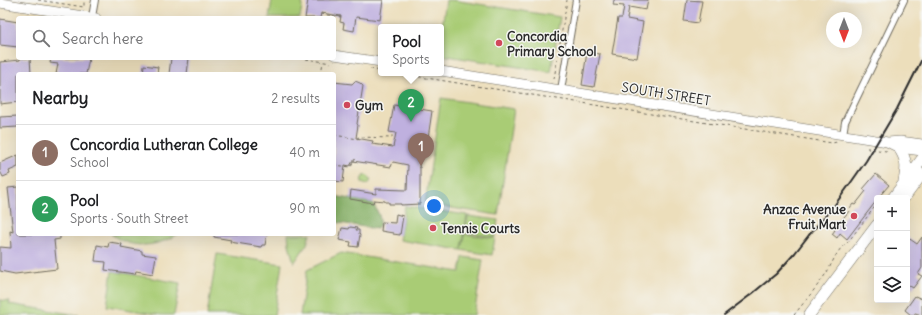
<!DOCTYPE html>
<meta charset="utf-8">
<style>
body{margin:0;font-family:Delius,sans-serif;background:#f6f6f6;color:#202124}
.controls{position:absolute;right:12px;bottom:12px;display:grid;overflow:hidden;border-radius:4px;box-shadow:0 4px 16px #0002}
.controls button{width:36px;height:36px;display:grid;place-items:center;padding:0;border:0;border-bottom:1px solid #e0e0e0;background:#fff;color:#202124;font:20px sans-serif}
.compass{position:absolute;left:826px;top:12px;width:36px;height:36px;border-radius:50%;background:#fff;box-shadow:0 4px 16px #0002;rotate:180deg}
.you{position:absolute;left:434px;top:206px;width:14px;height:14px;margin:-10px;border:3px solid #fff;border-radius:50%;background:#1a73e8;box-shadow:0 0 0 6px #1a73e833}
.badge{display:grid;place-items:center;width:26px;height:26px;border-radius:50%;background:#d1495b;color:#fff;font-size:13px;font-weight:700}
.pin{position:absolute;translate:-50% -33px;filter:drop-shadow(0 1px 2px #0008)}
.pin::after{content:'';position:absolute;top:21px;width:14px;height:12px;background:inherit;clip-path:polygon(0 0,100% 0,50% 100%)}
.popup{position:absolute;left:378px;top:24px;width:66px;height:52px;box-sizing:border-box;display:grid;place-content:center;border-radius:4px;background:#fff;filter:drop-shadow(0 1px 3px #0005);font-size:13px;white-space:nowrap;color:#757577}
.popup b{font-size:15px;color:#202124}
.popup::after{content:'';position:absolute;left:50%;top:100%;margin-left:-8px;border:8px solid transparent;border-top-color:#fff}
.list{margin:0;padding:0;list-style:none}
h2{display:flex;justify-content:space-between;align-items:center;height:52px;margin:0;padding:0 16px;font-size:17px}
h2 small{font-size:13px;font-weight:400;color:#757577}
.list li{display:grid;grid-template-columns:26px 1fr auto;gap:12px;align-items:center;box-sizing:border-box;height:56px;padding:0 16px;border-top:1px solid #e0e0e0}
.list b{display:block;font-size:15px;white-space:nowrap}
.list p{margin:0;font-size:13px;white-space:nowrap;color:#757577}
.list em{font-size:13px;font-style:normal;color:#757577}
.icon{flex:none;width:22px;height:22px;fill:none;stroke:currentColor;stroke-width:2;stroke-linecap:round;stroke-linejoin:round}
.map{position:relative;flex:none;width:922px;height:315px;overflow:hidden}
.search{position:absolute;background:#fff;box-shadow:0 4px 16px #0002;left:16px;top:16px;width:320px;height:44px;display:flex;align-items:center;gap:10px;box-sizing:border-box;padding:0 14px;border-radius:4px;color:#757577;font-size:15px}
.panel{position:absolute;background:#fff;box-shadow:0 4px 16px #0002;left:16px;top:72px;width:320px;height:164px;border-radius:4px}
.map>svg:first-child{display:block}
.green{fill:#a9cc75;stroke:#6a7c50}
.forest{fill:#86b066;stroke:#586e48}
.building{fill:#bfb0df}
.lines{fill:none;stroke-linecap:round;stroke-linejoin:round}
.street-casing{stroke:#6f6a5d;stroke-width:8}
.secondary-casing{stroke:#6f6a5d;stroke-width:10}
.highway-casing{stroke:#6f6a5d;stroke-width:12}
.path{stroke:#6f6a5d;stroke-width:1;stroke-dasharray:3 3;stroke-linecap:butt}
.street{stroke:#fff;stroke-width:6}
.secondary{stroke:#fff;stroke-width:9}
.highway{stroke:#fff;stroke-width:11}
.rail{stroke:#2b2b2b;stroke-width:2}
.poi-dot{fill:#d1495b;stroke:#f6f6f2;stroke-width:1.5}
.labels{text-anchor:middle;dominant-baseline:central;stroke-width:3;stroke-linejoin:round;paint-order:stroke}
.poi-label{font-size:13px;font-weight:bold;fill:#2b2b2b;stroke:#f6f6f2;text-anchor:start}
.street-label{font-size:13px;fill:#2b2b2b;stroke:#f6f6f2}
</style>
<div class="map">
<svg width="922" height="315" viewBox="0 0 922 315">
<rect width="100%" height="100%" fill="#f6f6f2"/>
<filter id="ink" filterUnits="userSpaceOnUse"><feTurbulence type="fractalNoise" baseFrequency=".025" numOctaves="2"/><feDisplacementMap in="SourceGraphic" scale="8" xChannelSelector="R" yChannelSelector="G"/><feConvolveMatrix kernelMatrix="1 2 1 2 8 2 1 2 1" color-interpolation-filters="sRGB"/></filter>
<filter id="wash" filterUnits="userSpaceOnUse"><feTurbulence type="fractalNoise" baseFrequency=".012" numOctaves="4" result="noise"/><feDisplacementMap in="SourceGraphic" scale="16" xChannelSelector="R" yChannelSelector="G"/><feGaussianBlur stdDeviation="0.9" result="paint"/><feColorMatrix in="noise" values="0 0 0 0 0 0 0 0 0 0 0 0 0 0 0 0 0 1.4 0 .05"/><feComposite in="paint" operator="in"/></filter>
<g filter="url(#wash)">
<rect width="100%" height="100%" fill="#ecdebb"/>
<path class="green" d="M 272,0 L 303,0 L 300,18 L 269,18 Z
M 446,0 L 453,0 L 560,17 L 551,72 L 441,55 L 441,33 Z
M 441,98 L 514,109 L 498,215 L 425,204 Z
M361.5 180a4.5 4.5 0 1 1 9 0a4.5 4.5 0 1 1-9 0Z
M 405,206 L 467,215 L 462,249 L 465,234 L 495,238 L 492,255 L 399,240 Z
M 468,216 L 498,220 L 495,237 L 465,232 Z
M 111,234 L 178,234 C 157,247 132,250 111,234 Z
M 288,234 L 310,234 L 307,244 L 294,263 L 289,244 Z
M 341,253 L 460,272 L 463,257 L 483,260 L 474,315 L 300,315 L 307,270 Z
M 217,254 L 282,264 L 274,315 L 207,315 Z
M 112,271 L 180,283 L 174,315 L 161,315 L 107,306 Z
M 0,300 L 10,301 L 9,304 L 79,315 L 0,315 Z"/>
<path class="forest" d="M 334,196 L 373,203 C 377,211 384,221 377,229 L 334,222 Z"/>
<g id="blocks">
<path class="building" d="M 308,0 L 383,0 L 380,20 L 356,17 L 354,31 L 343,29 L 344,23 L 340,22 L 341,16 L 321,13 L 320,18 L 305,18 Z
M 614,0 L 648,0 L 646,10 L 629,7 L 627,19 L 643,22 L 637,58 L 612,54 L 618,18 L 622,18 L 624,6 L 613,5 Z
M 687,0 L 702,1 L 698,23 L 684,21 Z
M 0,19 L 18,22 L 18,47 L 0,45 Z
M 587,52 L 600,54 L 594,87 L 582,85 Z
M 20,58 L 30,58 L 31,74 L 18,74 L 18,102 L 0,104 L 0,62 L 20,60 Z
M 51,58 L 89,58 L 86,74 L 56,74 L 58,64 L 50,63 Z
M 171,58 L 189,58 L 187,74 L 169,74 Z
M 144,65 L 158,67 L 157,74 L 143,74 Z
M 355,81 L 360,83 L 363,86 L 357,124 L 358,125 L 356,138 L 373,141 L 372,144 L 393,147 L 396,133 L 389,132 L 394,105 L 432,111 L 428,138 L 422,137 L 420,151 L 421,151 L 419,167 L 420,167 L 420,204 L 401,205 L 401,204 L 389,204 L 389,202 L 385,202 L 385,201 L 374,200 L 373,203 L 350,199 L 351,190 L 376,194 L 376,189 L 407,190 L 408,165 L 393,162 L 391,167 L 353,161 L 350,166 L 345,165 L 343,182 L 334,181 L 334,82 L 352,84 Z
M 18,116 L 18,127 L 0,128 L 0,117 Z
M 18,155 L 18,167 L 9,171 L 10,174 L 3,177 L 0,171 L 0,163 Z
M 876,174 L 889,185 L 878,198 L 877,198 L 877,200 L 847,239 L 840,233 L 837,238 L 832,234 L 835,230 L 834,229 L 850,210 L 849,209 L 853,204 L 855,205 L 866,191 L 863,189 Z
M 18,187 L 18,234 L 60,234 L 60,239 L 54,240 L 57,269 L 15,274 L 0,271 L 0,247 L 11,248 L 10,231 L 13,232 L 8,188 Z
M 396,214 L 403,216 L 400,235 L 393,234 L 393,233 L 381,231 L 382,222 L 395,223 Z
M 350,227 L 357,228 L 356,230 L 359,230 L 359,234 L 360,235 L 358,247 L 350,246 L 351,242 L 339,240 L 342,228 L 349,229 Z
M 214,234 L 267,234 L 265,245 L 262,245 L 261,247 L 230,242 L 231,240 L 214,237 Z
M 907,237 L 917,244 L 922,237 L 922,268 L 918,274 L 922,276 L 913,288 L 907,284 Z
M 109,242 L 122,244 L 121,247 L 142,251 L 142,254 L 156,256 L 153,274 L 136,271 L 135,274 L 105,270 L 106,262 L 95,261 L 97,245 L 108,247 Z
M 915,296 L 922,299 L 922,315 L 915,313 L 914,315 L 911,315 L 905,310 Z"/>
</g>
</g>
<g filter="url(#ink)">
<use href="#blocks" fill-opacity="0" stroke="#6f6a5d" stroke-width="1"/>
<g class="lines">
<g class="street-casing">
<path id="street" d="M 92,17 L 95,0
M 561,90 L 576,0
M 843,135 L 845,122 L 904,0"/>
</g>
<g class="secondary-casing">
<path id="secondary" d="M 0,3 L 96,18
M 334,55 L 381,62
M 441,71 L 882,141 L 887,142 L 899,148 L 922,151
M 888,142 L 900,141 L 922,144"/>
</g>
<g class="highway-casing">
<path id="highway" d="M 899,148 C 907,160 907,167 904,181
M 893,198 L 922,159
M 904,198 L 922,174
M 809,315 L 877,225"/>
</g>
<path class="path" d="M 38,0 L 84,7 L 84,0
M 321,14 L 341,17
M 300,58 L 331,63
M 370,69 L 381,71
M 395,73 L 832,143 L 837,142
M 321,74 L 323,62
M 554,79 L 567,0
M 334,135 L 358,139 L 358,137 L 392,138 L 392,133
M 868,147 L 868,149 L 887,151
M 334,165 L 351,167 L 355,159 L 356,160
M 882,198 L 884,195
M 794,315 C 805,301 817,287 827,272 C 833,262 837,249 848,242 L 877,204"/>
<use href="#street" class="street"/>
<use href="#secondary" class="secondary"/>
<use href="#highway" class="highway"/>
<path class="rail" d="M 724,315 L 753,293 L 776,274 L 795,253 L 809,235 L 834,206 L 852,181 L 866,161 L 897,109 L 922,59"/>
</g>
</g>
<g class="poi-dot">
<circle cx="499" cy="43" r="4"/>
<circle cx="347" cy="105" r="4"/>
<circle cx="854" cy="216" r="4"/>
<circle cx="433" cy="228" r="4"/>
</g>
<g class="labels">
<g class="poi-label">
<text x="507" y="36">Concordia<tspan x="507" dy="15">Primary School</tspan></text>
<text x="355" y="105">Gym</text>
<text x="846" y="209" text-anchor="end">Anzac Avenue<tspan x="846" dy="15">Fruit Mart</tspan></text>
<text x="441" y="228">Tennis Courts</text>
</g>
<g class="street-label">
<text transform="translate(666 94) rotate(9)">SOUTH STREET</text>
</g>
</g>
</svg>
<div class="controls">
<button>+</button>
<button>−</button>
<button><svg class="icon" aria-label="layers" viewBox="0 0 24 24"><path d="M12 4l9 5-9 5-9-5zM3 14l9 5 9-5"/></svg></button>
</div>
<svg class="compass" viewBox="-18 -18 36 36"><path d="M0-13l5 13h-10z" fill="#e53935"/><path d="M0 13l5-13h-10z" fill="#757577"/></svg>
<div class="you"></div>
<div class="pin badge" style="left:421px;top:166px;background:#8d6e63">1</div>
<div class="pin badge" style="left:411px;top:122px;background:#2e9e5b">2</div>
<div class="popup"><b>Pool</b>Sports</div>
<div class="search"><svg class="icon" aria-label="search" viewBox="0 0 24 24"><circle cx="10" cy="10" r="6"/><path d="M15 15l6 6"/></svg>Search here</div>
<section class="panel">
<h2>Nearby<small>2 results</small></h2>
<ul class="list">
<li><span class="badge" style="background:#8d6e63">1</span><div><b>Concordia Lutheran College</b><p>School</p></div><em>40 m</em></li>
<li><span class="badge" style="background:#2e9e5b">2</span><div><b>Pool</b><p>Sports · South Street</p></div><em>90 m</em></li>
</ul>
</section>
</div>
